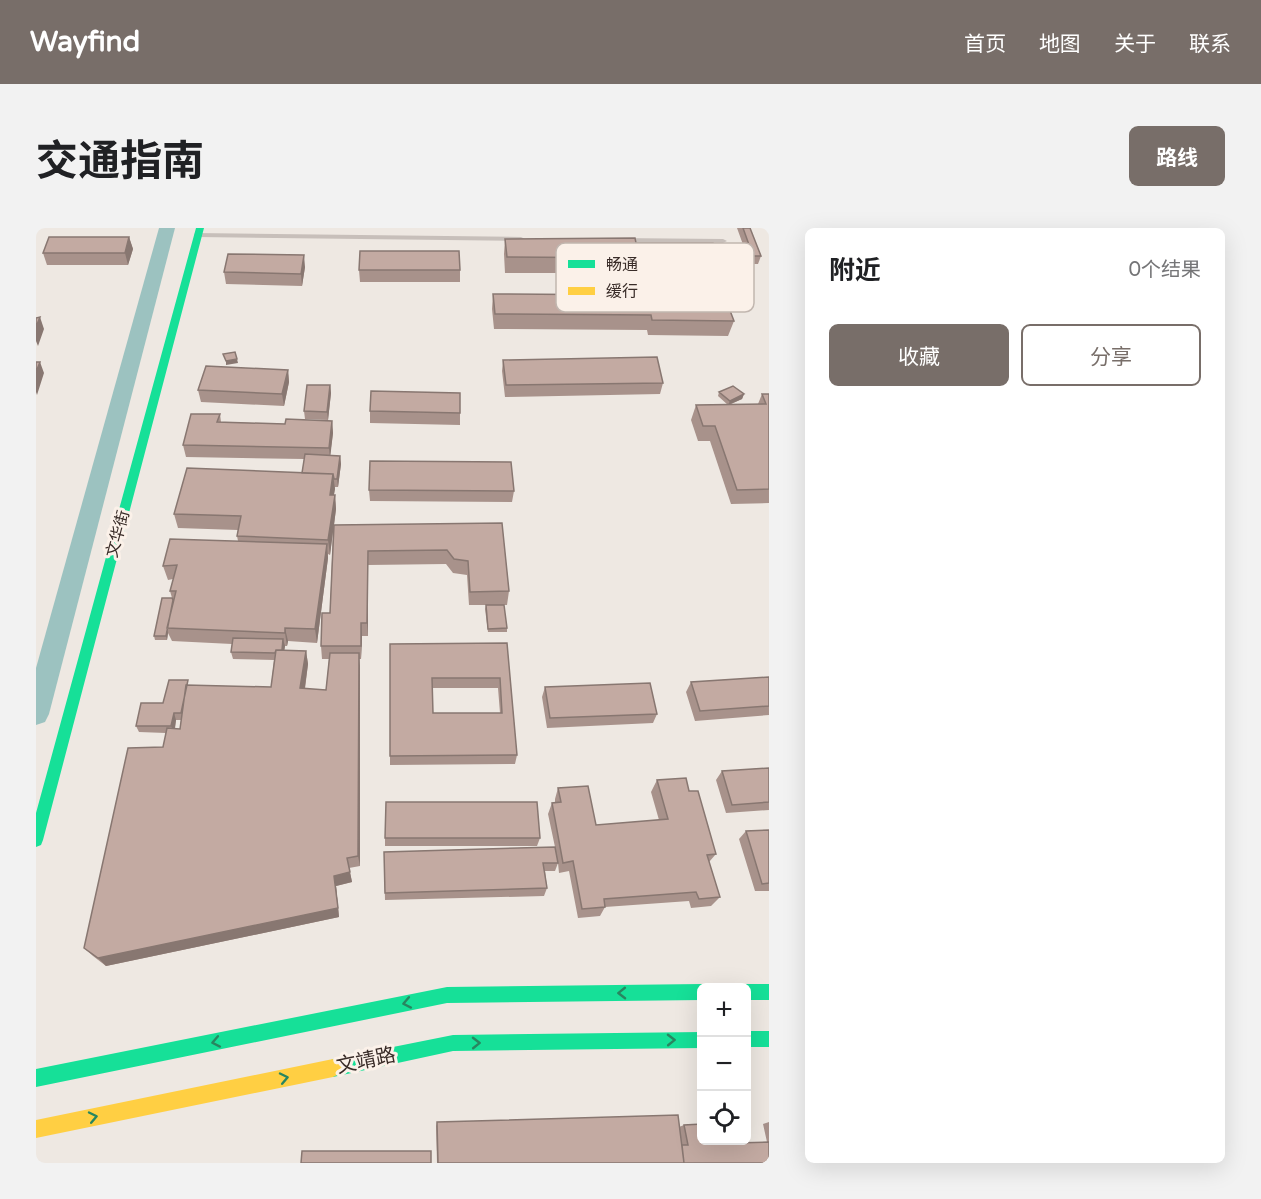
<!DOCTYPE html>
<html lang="zh">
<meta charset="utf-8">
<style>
body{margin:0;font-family:"Varela Round","Noto Sans SC",sans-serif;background:#f2f2f2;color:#202124}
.controls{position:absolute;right:18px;bottom:18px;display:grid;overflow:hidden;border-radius:9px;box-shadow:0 6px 24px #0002}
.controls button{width:54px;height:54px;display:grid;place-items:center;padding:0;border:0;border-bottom:2px solid #e0e0e0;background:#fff;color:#202124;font:30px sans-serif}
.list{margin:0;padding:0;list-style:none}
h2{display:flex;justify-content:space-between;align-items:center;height:78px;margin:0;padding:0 24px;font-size:26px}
h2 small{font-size:20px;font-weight:400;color:#757577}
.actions{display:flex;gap:12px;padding:18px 24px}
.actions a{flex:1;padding:14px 0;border:2px solid #786e69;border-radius:9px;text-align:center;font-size:21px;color:#786e69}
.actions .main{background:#786e69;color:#fff}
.icon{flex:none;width:33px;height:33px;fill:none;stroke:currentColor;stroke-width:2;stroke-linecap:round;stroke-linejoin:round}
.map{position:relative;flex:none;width:733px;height:935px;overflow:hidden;border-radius:9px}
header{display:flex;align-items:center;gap:36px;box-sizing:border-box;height:84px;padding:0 30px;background:#786e69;color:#fff}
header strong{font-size:28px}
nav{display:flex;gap:33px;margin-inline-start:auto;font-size:21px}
.intro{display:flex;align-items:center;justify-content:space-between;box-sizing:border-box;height:144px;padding:0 36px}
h1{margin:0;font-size:42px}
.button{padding:15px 27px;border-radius:9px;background:#786e69;color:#fff;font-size:21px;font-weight:700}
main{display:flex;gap:36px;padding:0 36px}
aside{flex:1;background:#fff;border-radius:9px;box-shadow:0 6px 24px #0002}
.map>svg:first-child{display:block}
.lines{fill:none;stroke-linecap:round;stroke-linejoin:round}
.canal{fill:#9cc2c0;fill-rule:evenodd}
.lane{fill:#c7bfba;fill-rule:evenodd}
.fast{fill:#16e098;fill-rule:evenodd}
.slow{fill:#ffcf43;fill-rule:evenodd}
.wall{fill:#a8928b;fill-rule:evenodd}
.shaded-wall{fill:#887771}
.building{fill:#c3aaa2;stroke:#887771;stroke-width:1.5;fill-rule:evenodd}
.oneway{stroke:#288660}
.labels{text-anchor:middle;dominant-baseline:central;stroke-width:6;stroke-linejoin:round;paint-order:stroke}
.street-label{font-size:16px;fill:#392c28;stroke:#fbf1e9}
.near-street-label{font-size:20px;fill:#392c28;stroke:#fbf1e9}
.key{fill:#fbf1e9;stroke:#c1b6af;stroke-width:1.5}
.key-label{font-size:16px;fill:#392c28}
</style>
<header>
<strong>Wayfind</strong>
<nav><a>首页</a><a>地图</a><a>关于</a><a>联系</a></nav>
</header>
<div class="intro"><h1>交通指南</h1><a class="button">路线</a></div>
<main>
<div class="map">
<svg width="733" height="935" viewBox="0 0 733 935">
<rect width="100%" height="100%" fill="#eee8e2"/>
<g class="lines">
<path class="canal" d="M 123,0 L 139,0 L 13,486 L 9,494 L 0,497 L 0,440 Z"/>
<path class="lane" d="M 159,5 L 485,9 L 489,11 L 485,13 L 162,9 L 158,7 Z
M 580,10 L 687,11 L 691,13 L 687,15 L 583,14 L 579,12 Z"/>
<path class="fast" d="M 160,0 L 168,0 L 7,612 L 5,617 L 0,619 L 0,585 Z
M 666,756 L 672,760 L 666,760 L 666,772 L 411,775 L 0,859 L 0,841 L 411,759 Z
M 710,756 L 733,756 L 733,772 L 710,772 L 710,760 L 704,760 Z
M 710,803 L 733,803 L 733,819 L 710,819 Z
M 666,804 L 666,820 L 417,823 L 297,849 L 291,846 L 288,840 L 291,834 L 297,831 L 417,807 Z"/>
<path class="slow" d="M 297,831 L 303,834 L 306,840 L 303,846 L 297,849 L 0,910 L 0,892 Z"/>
</g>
<path class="wall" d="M 701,0 L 714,0 L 725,28 L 722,36 L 714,36 Z
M 93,9 L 97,21 L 92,37 L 11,37 L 7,25 Z
M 469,11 L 600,15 L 683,34 L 679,49 L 607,49 L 606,45 L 469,45 L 468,26 Z
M 269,39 L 266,58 L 190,56 L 188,44 Z
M 323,42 L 424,42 L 424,54 L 324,54 Z
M 457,66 L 604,71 L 698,93 L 692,108 L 612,107 L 611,102 L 458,101 L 456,81 Z
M 467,132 L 627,155 L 624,166 L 469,169 L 466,143 Z
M 252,142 L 253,154 L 248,178 L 165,174 L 162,162 Z
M 294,157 L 295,165 L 292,192 L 269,191 L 268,183 Z
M 683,164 L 708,166 L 706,171 L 693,177 L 722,176 L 726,166 L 733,166 L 733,275 L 695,276 L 674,213 L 662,213 L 655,192 L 660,177 L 692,177 L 682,168 Z
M 334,183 L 424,185 L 424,197 L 334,195 Z
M 184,186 L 185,194 L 249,196 L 296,193 L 297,205 L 294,227 L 304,228 L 305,236 L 302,259 L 299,259 L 298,267 L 299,267 L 300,281 L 298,297 L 466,295 L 473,363 L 471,377 L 433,377 L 431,347 L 417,345 L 410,336 L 332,337 L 332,408 L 326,408 L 325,431 L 323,431 L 324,638 L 313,640 L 316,654 L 300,658 L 303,689 L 70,738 L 57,728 L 48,720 L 127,519 L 130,505 L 103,504 L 100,498 L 127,475 L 154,457 L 235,459 L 238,432 L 197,431 L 195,424 L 196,416 L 136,413 L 132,405 L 131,412 L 119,412 L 118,408 L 136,370 L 134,363 L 137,351 L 132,352 L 127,338 L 202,313 L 201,308 L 202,302 L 142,300 L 138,286 L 266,245 L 268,231 L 150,229 L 147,217 ZM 297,302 L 294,385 L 285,418 L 286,431 L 293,431 L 290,462 L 269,461 L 272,436 L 270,423 L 248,422 L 249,418 L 251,418 L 252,413 L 281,415 L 292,330 L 292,326 L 294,327 ZM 140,492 L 145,492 L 144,501 L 139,501 Z
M 333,262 L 478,263 L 476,274 L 334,273 Z
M 450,377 L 471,400 L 471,404 L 452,404 L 449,381 Z
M 471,415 L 481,527 L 479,536 L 354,537 L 354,416 ZM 396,460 L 462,460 L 464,485 L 397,485 Z
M 733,449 L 733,487 L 659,493 L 650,464 L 655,454 Z
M 509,459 L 621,486 L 617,495 L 511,500 L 506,469 Z
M 733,540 L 733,582 L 690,585 L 680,552 L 686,543 Z
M 621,552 L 653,563 L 680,626 L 673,634 L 684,669 L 675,678 L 655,680 L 653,673 L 569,679 L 564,688 L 542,690 L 533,643 L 523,645 L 522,635 L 519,643 L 509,643 L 511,660 L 508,668 L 349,672 L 348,624 L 519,619 L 512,586 L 516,575 L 519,575 L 519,571 L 522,560 L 560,597 L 623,592 L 615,564 Z
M 733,602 L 733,663 L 719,663 L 703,611 L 710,603 Z
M 349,610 L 504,610 L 501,618 L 349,618 Z
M 401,894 L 643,899 L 648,897 L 699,915 L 731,914 L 727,896 L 733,894 L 733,935 L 401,935 L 400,898 Z"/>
<path class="shaded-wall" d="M 93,9 L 97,21 L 92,37 L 89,25 Z
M 268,27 L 269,39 L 266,58 L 265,46 Z
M 4,89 L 8,101 L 2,118 L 0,113 L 0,99 Z
M 201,131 L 202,135 L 190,137 L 190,133 Z
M 4,134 L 8,145 L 1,167 L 0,164 L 0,144 Z
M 252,142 L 253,154 L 248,178 L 246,166 Z
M 294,157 L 295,165 L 292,192 L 291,184 Z
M 708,166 L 706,171 L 692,177 L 694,173 Z
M 296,193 L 297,205 L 294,231 L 293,220 Z
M 304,228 L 305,236 L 302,259 L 301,251 Z
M 297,246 L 299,261 L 295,281 L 294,267 Z
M 299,267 L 300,281 L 294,327 L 292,312 Z
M 291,316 L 292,330 L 281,415 L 279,401 Z
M 332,323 L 332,408 L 331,395 Z
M 325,395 L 326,408 L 325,431 Z
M 249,400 L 252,413 L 251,418 L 249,405 Z
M 131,401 L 132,405 L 131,412 L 130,408 Z
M 247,411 L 249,418 L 247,433 L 245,425 Z
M 270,423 L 272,436 L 267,473 L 264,460 Z
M 323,425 L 324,438 L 324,638 L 322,628 Z
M 138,485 L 140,492 L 138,505 L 135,498 Z
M 314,644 L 316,654 L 300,658 L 303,689 L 70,738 L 62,730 L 298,648 Z"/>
<path class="building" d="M 707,0 L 714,0 L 725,28 L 717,28 Z
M 13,9 L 93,9 L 89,25 L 7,25 Z
M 599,10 L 600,15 L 677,15 L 683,34 L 611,34 L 610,30 L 471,29 L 469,11 Z
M 324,23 L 423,23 L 424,42 L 323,42 Z
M 192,26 L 268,27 L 265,46 L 188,44 Z
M 457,66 L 603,67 L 604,71 L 690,72 L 698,93 L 616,92 L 615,87 L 459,86 Z
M 4,89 L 0,99 L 0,90 Z
M 199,124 L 201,131 L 190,133 L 187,126 Z
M 621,129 L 627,155 L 470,157 L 467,132 Z
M 0,134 L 4,134 L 0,144 Z
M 170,138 L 252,142 L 246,166 L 162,162 Z
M 271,157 L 294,157 L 291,184 L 268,183 Z
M 697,158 L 708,166 L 694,173 L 683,164 Z
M 335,163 L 424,165 L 424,185 L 334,183 Z
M 726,166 L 733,166 L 733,261 L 701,262 L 679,198 L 667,198 L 660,177 L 730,176 Z
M 155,186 L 184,186 L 181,194 L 249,196 L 250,191 L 296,193 L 293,220 L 147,217 Z
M 269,226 L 304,228 L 301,251 L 298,251 L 297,246 L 266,245 Z
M 334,233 L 475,234 L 478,263 L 333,262 Z
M 151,240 L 297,246 L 294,267 L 299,267 L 292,312 L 201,308 L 205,288 L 138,286 Z
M 466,295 L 473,363 L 434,364 L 432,333 L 418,331 L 411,322 L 332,323 L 331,395 L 325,395 L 325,418 L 285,418 L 286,385 L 294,385 L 298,297 Z
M 134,311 L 291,316 L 279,401 L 249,400 L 249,405 L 131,400 L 140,363 L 134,363 L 141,337 L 127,338 Z
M 126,370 L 136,370 L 137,372 L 130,408 L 118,408 Z
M 450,377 L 468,377 L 471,400 L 452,401 Z
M 197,410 L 247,411 L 246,422 L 240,422 L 239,425 L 195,424 Z
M 471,415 L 481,527 L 354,528 L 354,416 ZM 396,450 L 464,450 L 466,485 L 397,485 Z
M 240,422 L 270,423 L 264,460 L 290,462 L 294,425 L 323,425 L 322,628 L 311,630 L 314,644 L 298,648 L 302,680 L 62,730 L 48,720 L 92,520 L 127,519 L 131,500 L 144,501 L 150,457 L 235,459 Z
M 733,449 L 733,478 L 664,483 L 655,454 Z
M 133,452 L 152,452 L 145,485 L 138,485 L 135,498 L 100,498 L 105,475 L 127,475 Z
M 614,455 L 621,486 L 514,490 L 509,459 Z
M 733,540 L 733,574 L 696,577 L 686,543 Z
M 650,550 L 653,563 L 662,563 L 680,626 L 671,627 L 684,669 L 663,671 L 660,664 L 568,671 L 569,679 L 546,681 L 537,633 L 527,635 L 516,575 L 525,574 L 522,560 L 552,558 L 560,597 L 632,591 L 621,552 Z
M 350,574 L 501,574 L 504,610 L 349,610 Z
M 733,602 L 733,655 L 726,656 L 710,603 Z
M 519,619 L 522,635 L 507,635 L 511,660 L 349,665 L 348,624 Z
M 642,887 L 648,935 L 402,935 L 401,894 Z
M 666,896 L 666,912 L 699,912 L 699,915 L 733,914 L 733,935 L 648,935 L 646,917 L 652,917 L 648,897 Z
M 266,923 L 395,923 L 395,935 L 265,935 Z"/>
<defs><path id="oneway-chevron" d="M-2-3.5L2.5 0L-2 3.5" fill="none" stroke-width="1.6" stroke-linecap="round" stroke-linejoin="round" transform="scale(1.5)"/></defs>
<g class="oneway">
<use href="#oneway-chevron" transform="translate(586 765) rotate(179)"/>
<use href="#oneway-chevron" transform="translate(371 775) rotate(169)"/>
<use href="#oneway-chevron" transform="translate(635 812) rotate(-1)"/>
<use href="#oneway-chevron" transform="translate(180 814) rotate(169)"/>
<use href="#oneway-chevron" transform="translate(440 815) rotate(-1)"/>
<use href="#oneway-chevron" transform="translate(248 850) rotate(-12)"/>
<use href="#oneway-chevron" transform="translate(57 889) rotate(-12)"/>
</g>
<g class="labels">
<g class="street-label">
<text transform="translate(82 306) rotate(-75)">文华街</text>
</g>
<g class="near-street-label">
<text transform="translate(330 833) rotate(-12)">文靖路</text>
</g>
</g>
<rect x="520" y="15" width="198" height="69" rx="9" class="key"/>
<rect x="532" y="32" width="27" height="8" fill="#16e098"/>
<rect x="532" y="59" width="27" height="8" fill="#ffcf43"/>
<g class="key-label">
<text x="570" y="42">畅通</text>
<text x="570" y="69">缓行</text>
</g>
</svg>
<div class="controls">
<button>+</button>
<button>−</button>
<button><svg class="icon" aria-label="locate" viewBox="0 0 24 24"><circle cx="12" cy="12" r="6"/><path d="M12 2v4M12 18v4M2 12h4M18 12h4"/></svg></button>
</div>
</div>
<aside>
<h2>附近<small>0个结果</small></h2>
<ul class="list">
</ul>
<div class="actions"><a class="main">收藏</a><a>分享</a></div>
</aside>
</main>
